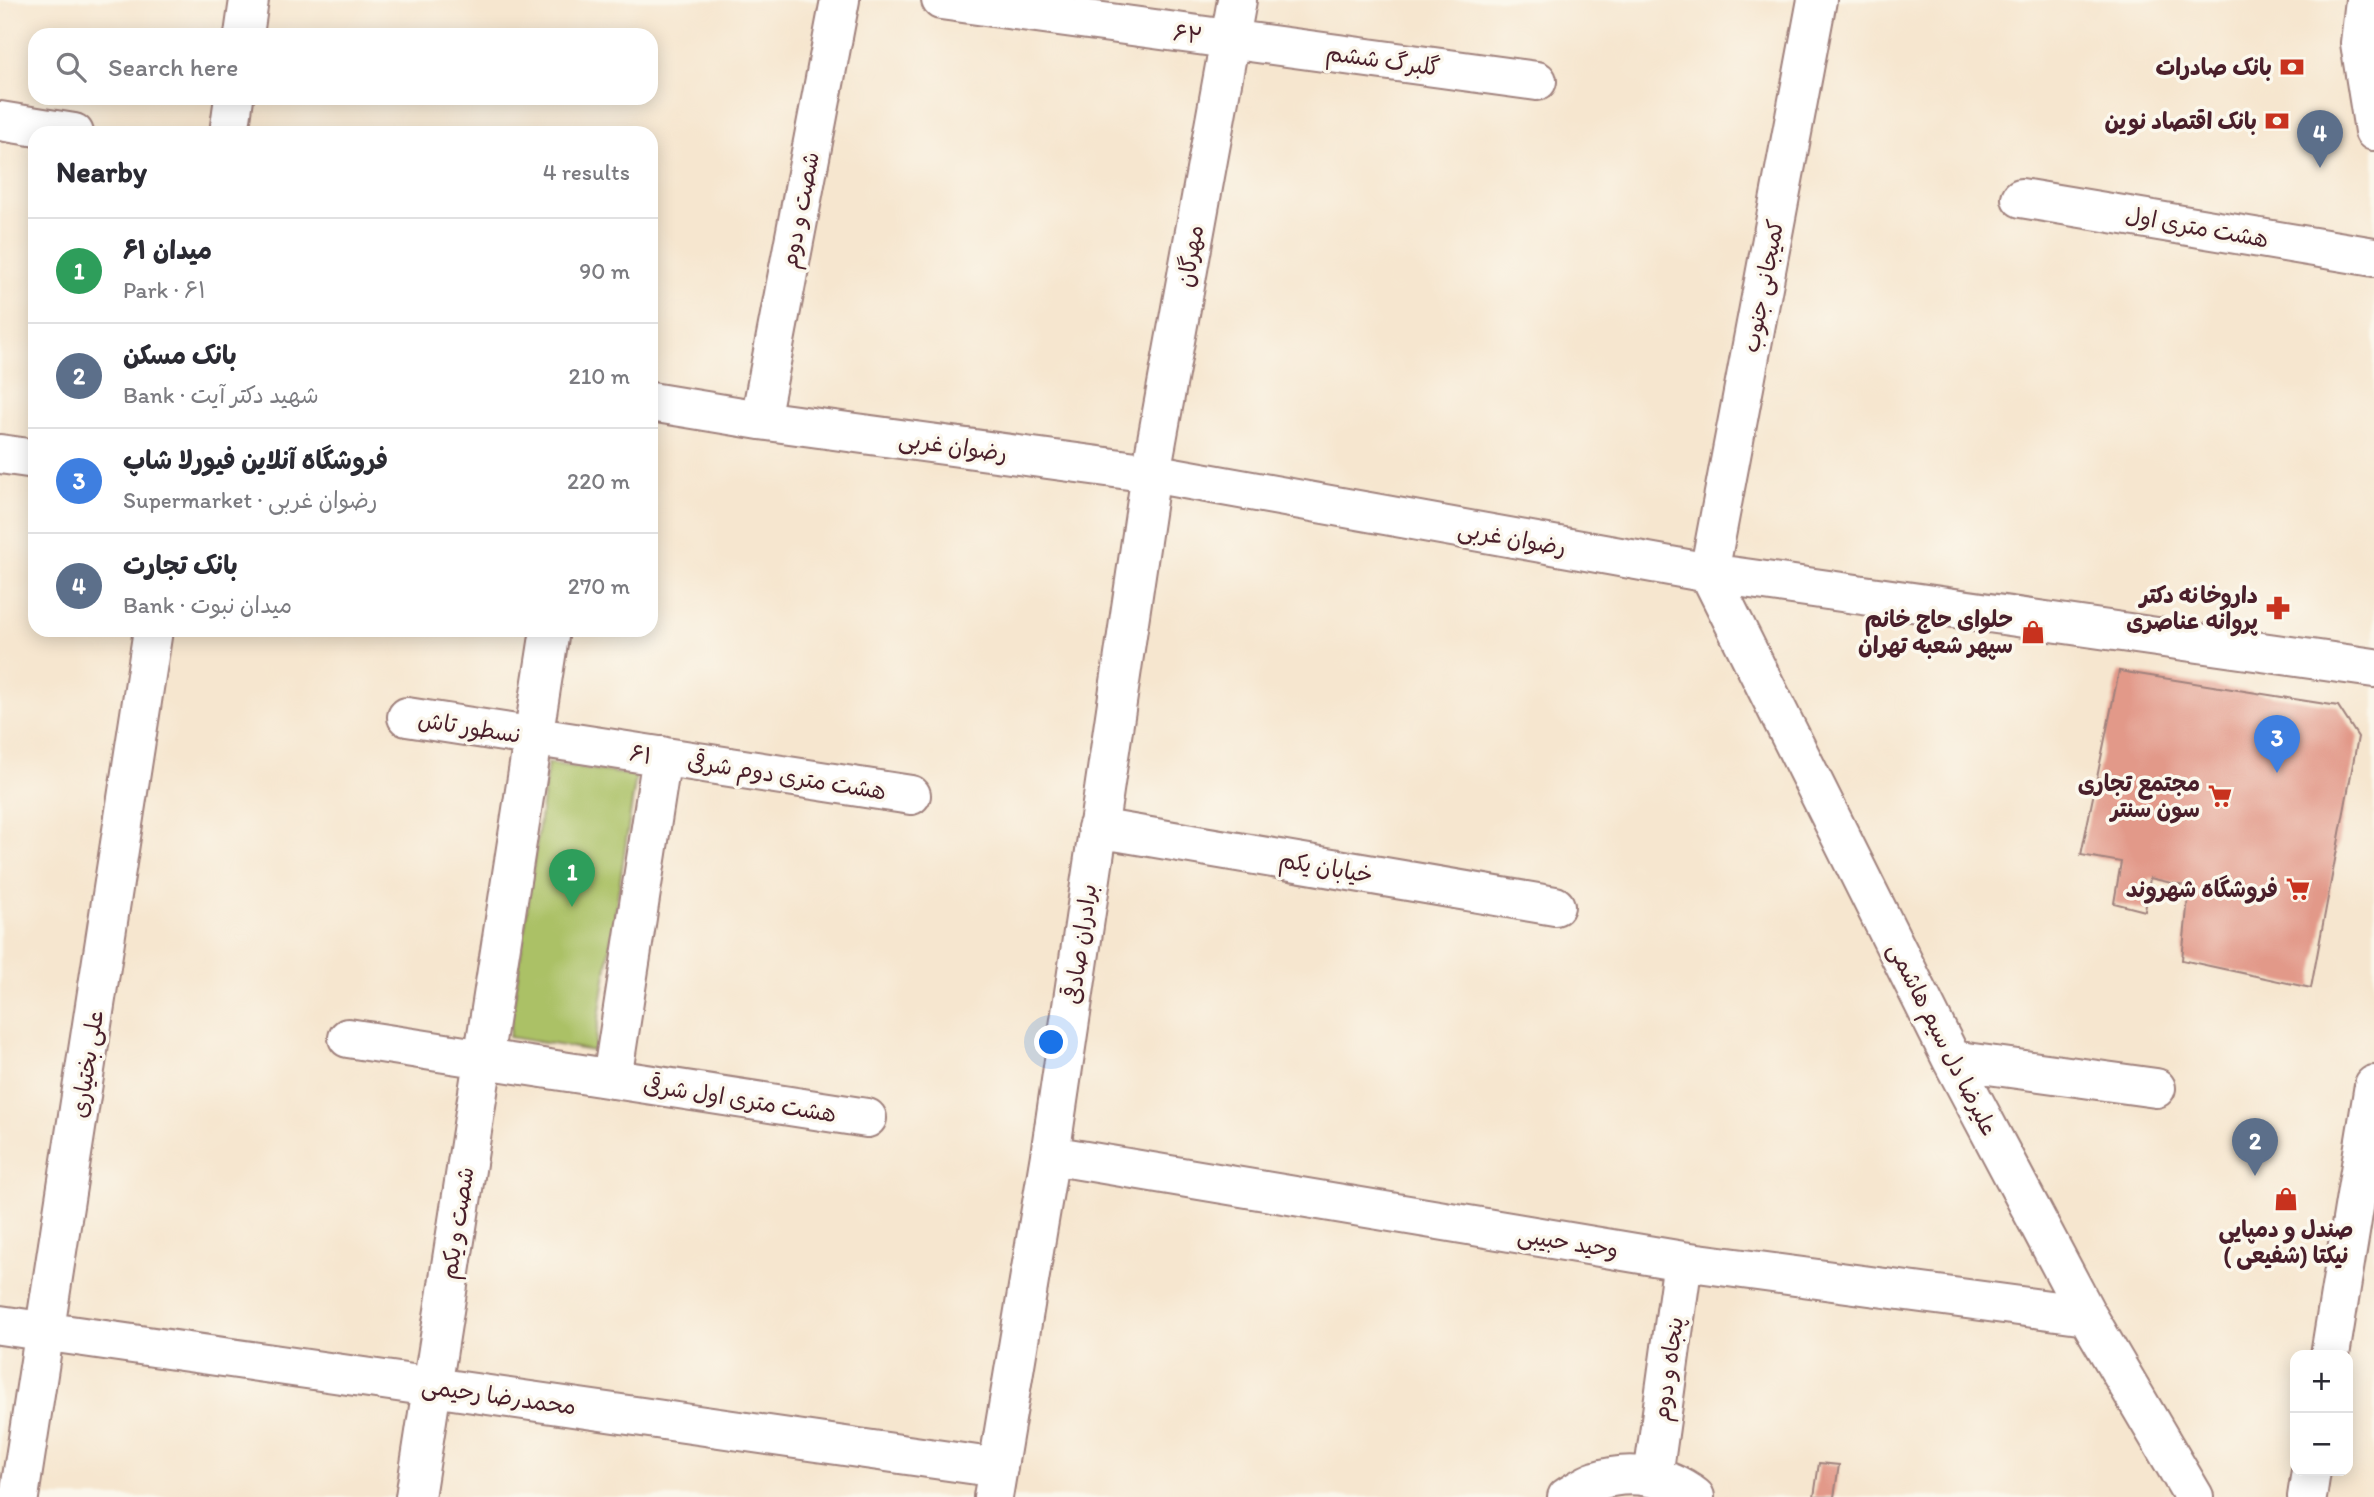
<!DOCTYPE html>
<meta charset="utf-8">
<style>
body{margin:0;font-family:Itim,"Playpen Sans Arabic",sans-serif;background:#f7f7f7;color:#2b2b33}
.controls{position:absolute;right:21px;bottom:21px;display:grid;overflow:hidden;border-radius:14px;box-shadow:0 4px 18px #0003}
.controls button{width:63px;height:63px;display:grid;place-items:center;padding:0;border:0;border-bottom:2px solid #e1e1e2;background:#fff;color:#2b2b33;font:35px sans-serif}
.you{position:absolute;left:1052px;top:1043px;width:24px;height:24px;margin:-18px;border:5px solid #fff;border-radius:50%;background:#1a73e8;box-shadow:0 0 0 10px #1a73e833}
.badge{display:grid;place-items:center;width:46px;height:46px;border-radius:50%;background:#c8321e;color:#fff;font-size:23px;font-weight:700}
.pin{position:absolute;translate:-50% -58px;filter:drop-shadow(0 2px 4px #0008)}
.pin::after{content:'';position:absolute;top:37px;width:24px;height:21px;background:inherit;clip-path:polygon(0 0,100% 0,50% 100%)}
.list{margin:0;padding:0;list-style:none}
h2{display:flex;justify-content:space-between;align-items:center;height:91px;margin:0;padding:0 28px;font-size:30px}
h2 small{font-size:23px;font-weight:400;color:#7c7c81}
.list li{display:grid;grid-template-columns:46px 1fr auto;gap:21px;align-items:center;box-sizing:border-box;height:105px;padding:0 28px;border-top:2px solid #e1e1e2}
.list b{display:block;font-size:26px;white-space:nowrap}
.list p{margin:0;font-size:23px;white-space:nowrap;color:#7c7c81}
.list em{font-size:23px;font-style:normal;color:#7c7c81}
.icon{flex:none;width:38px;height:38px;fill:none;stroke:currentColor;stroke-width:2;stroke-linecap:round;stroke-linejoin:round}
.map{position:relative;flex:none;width:2374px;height:1497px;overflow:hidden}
.search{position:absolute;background:#fff;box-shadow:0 4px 18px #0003;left:28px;top:28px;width:630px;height:77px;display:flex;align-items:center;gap:18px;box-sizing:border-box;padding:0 24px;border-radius:21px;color:#7c7c81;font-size:26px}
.panel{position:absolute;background:#fff;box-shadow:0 4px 18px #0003;left:28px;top:126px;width:630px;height:511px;border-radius:21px}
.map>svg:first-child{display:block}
.green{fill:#abc166;stroke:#7a7048;stroke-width:2}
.building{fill:#e29989}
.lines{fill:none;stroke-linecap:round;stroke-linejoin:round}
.minor-casing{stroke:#a0827d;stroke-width:42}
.major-casing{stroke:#a0827d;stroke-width:42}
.minor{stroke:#fff;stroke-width:38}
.major{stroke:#fff;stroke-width:38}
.labels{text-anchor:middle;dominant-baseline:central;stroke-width:7;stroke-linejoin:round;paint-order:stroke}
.street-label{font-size:23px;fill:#4a1f2b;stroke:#fbf7ec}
.poi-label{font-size:23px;font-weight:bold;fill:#4a1f2b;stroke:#fbf7ec;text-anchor:end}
</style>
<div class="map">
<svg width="2374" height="1497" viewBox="0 0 2374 1497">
<rect width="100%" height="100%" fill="#fbf7ec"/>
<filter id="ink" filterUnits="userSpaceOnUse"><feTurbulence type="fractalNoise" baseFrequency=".0143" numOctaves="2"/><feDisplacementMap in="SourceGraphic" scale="14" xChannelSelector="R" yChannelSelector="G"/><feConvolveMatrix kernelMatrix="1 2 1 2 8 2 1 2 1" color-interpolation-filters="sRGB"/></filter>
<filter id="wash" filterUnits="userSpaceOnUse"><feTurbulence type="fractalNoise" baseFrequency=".00686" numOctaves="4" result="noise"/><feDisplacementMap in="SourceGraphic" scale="28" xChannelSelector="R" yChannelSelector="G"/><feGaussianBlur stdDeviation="1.57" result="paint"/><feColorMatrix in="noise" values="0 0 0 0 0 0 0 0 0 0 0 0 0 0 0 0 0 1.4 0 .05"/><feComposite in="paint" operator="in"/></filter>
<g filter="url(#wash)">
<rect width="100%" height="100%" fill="#f6e6cf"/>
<path class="green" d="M 548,763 L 636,776 L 594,1051 L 509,1037 Z"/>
<g id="blocks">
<path class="building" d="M 2119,671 L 2338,706 L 2358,737 L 2311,988 L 2182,960 L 2189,887 L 2150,878 L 2145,911 L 2114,903 L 2121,862 L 2081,855 Z
M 1819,1463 L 1839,1465 L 1834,1497 L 1814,1497 Z"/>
</g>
</g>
<g filter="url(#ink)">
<use href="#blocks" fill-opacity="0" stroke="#a0827d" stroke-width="2"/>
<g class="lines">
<g class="minor-casing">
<path id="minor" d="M 941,0 L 1537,81
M 1817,0 L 1709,573 L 1952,1060 L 2087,1315 L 2194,1497
M 244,35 L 249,0
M 0,121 L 74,133
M 229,133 L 234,98
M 2021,198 L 2374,257
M 651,402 L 760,420 L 1151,473 L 1709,573 L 2374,668
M 760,420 L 840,0
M 0,454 L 35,459
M 407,717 L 911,795
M 1097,828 L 1555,906
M 348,1038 L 867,1118
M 1952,1060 L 2156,1088
M 612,1079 L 662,756
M 1050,1155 L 1683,1261 L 2087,1315
M 0,1325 L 998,1468
M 1653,1477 L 1683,1261
M 19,1497 L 153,630
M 415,1497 L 550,630
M 993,1497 L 1050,1155 L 1151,473 L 1237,0
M 1567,1497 C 1576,1492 1586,1484 1596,1481 C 1629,1470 1667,1475 1695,1497"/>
</g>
<g class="major-casing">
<path id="major" d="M 2365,0 L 2360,43 L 2374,131
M 2330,1355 L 2374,1085
M 2307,1497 L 2311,1471"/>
</g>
<use href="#minor" class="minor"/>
<use href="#major" class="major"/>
</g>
</g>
<defs>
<g id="bank-bare" transform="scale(1.89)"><path d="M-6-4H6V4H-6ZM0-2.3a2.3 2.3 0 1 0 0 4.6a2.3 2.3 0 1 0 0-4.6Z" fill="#c8321e" stroke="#fbf7ec" stroke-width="2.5" paint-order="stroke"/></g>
<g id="pharmacy-bare" transform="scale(1.89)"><path d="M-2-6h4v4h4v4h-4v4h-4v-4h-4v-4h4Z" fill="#c8321e" stroke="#fbf7ec" stroke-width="2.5" paint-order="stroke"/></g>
<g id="shop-bare" transform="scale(1.89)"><path d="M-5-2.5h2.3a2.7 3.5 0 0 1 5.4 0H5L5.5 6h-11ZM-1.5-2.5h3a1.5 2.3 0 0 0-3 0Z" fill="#c8321e" stroke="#fbf7ec" stroke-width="2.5" paint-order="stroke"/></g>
<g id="supermarket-bare" transform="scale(1.89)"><path d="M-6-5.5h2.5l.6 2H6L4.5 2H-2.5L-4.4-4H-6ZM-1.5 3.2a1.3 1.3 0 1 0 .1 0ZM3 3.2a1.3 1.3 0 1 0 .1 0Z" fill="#c8321e" stroke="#fbf7ec" stroke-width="2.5" paint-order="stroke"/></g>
</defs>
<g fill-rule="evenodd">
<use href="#bank-bare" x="2292" y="67"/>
<use href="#bank-bare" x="2277" y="121"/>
<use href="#pharmacy-bare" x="2278" y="608"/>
<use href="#shop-bare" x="2033" y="632"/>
<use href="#supermarket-bare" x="2220" y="796"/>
<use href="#supermarket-bare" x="2298" y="889"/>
<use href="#shop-bare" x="2286" y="1199"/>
</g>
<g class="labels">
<g class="street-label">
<text transform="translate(1188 34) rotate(8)">۶۲</text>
<text transform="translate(1383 60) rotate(8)">گلبرگ ششم</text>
<text transform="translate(800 210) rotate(-79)">شصت و دوم</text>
<text transform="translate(2197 227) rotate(10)">هشت متری اول</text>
<text transform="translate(1190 256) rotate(-80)">مهرگان</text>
<text transform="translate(1763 286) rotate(-79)">کمیجانی جنوب</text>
<text transform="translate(953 446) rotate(8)">رضوان غربی</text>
<text transform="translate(1512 538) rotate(10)">رضوان غربی</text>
<text transform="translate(470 727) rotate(9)">نسطور تاش</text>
<text transform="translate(641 754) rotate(11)">۶۱</text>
<text transform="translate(787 776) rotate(9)">هشت متری دوم شرقی</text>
<text transform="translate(1326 867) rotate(10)">خیابان یکم</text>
<text transform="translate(1080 944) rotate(-82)">برادران صادقی</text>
<text transform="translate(1943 1039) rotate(63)">علیرضا دل سیم هاشمی</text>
<text transform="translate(87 1064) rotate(-81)">علی بختیاری</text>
<text transform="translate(740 1099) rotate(9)">هشت متری اول شرقی</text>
<text transform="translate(457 1223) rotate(-81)">شصت و یکم</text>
<text transform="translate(1568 1242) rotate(9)">وحید حبیبی</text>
<text transform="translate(1668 1369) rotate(-82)">پنجاه و دوم</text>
<text transform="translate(499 1396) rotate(8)">محمدرضا رحیمی</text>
</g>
<g class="poi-label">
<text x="2272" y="67">بانک صادرات</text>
<text x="2257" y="121">بانک اقتصاد نوین</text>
<text x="2258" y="595">داروخانه دکتر<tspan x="2258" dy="26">پروانه عناصری</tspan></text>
<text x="2013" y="619">حلوای حاج خانم<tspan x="2013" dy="26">سپهر شعبه تهران</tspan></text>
<text x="2200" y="783">مجتمع تجاری<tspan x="2200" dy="26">سون سنتر</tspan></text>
<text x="2278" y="889">فروشگاه شهروند</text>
<text x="2286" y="1229" text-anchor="middle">صندل و دمپایی<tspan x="2286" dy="26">نیکتا (شفیعی )</tspan></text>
</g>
</g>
</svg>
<div class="controls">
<button>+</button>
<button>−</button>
</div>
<div class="you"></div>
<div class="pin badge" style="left:572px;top:907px;background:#2e9e5b">1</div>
<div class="pin badge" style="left:2255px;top:1176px;background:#5c6f8a">2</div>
<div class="pin badge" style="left:2277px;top:773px;background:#3f7fe0">3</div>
<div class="pin badge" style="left:2320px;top:168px;background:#5c6f8a">4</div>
<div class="search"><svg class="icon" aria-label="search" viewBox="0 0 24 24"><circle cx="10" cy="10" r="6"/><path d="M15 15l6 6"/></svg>Search here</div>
<section class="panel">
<h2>Nearby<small>4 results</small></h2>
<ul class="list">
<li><span class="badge" style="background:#2e9e5b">1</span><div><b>میدان ۶۱</b><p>Park · ۶۱</p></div><em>90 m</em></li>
<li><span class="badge" style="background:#5c6f8a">2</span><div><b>بانک مسکن</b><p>Bank · شهید دکتر آیت</p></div><em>210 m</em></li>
<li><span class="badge" style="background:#3f7fe0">3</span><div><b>فروشگاه آنلاین فیورلا شاپ</b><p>Supermarket · رضوان غربی</p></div><em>220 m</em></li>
<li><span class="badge" style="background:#5c6f8a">4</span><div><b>بانک تجارت</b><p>Bank · میدان نبوت</p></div><em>270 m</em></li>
</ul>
</section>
</div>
